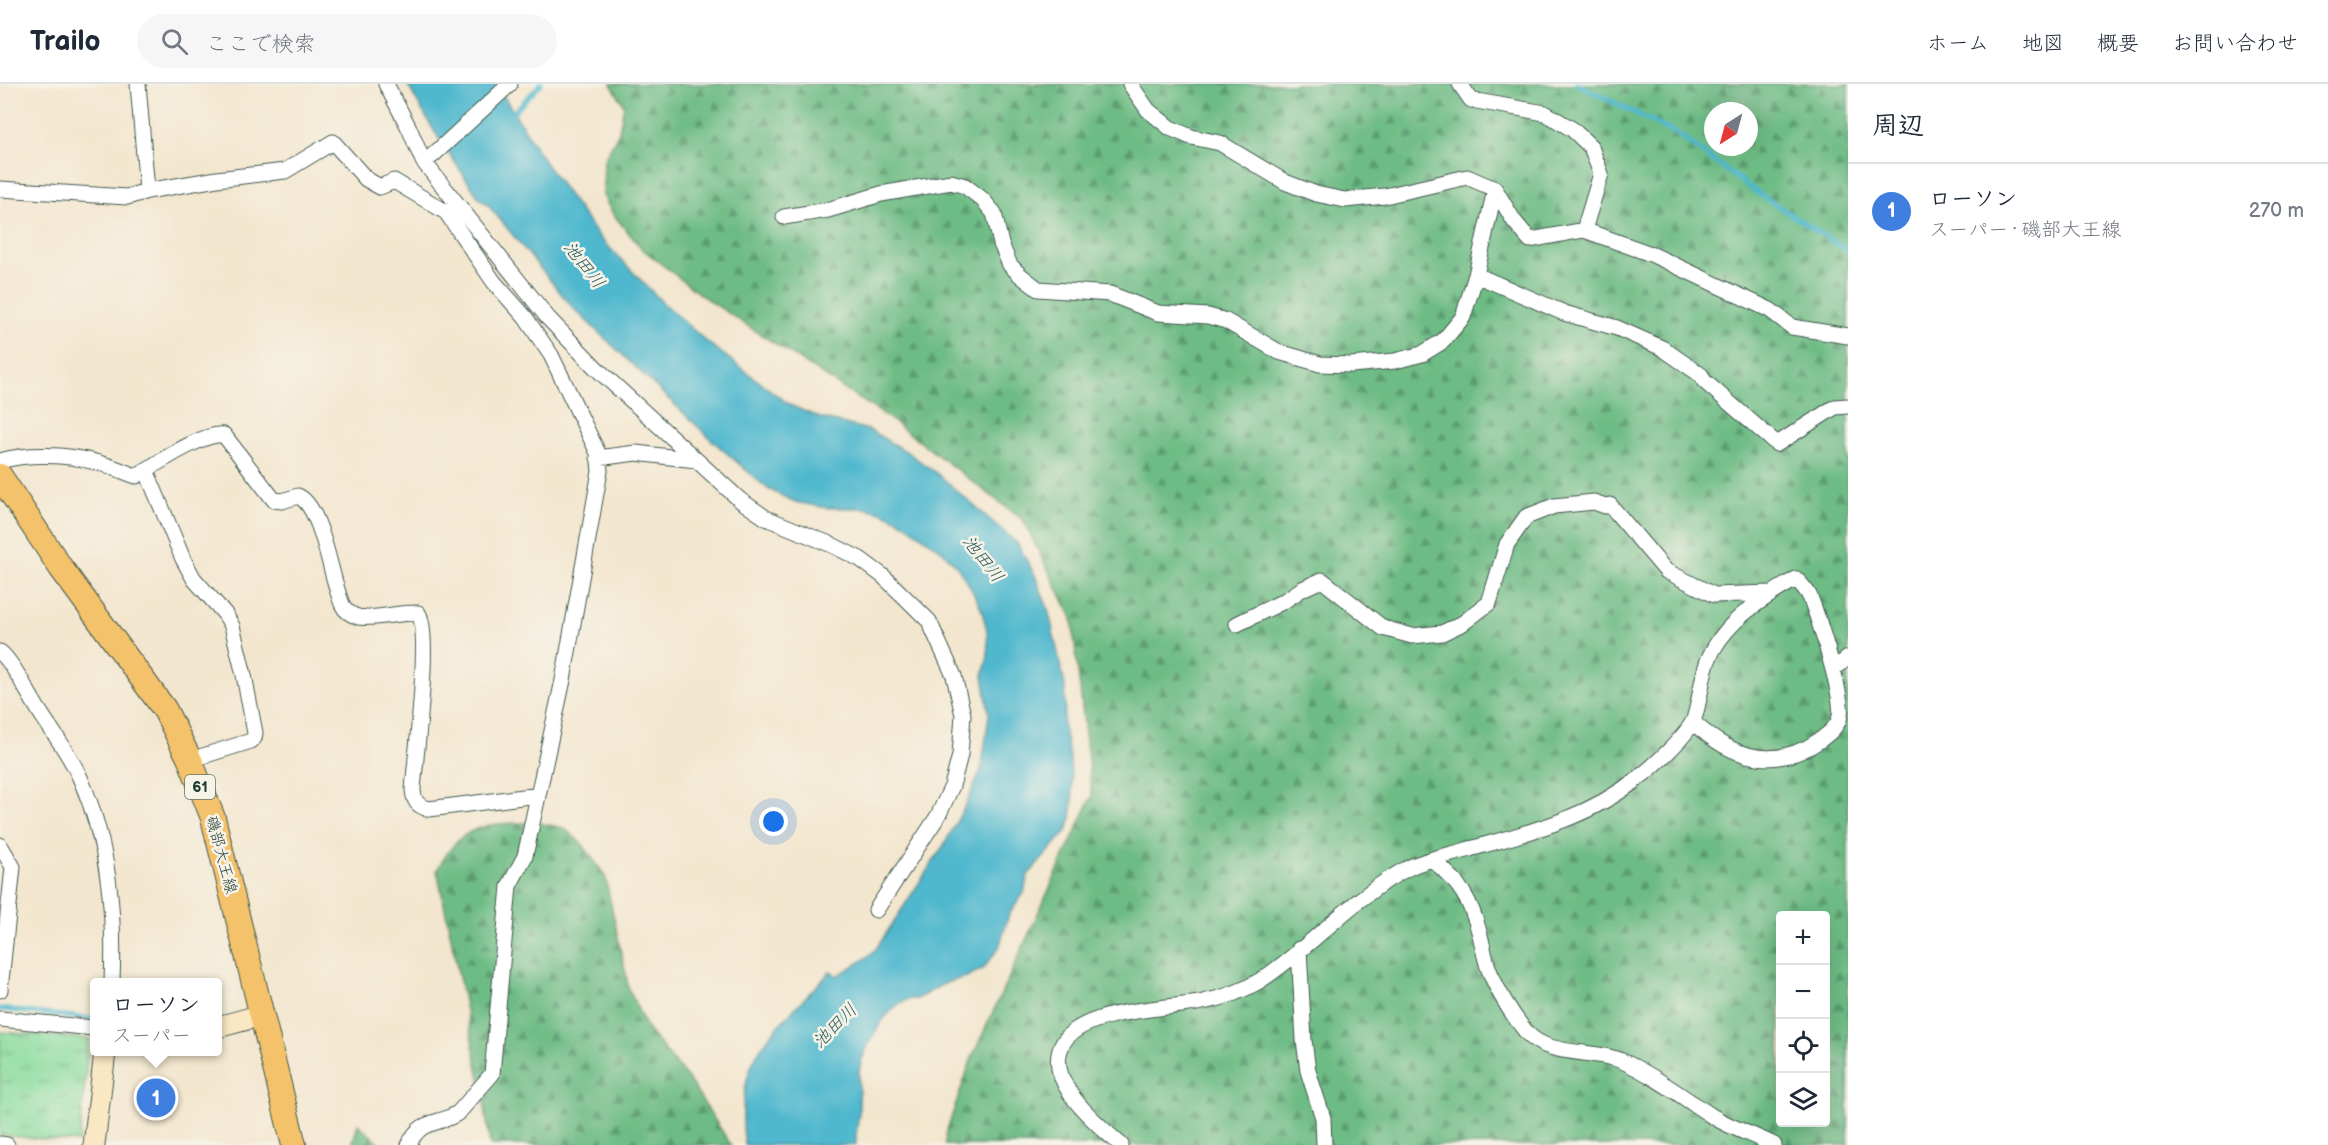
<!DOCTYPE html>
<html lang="ja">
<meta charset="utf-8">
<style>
body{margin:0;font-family:"Balsamiq Sans","Klee One",sans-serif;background:#f6f6f7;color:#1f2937}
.controls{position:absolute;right:18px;bottom:18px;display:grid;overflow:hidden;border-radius:6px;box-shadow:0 6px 24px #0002}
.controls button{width:54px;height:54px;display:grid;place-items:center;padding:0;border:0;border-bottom:2px solid #e0e1e3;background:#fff;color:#1f2937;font:30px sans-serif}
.compass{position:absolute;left:1704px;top:18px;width:54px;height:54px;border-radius:50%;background:#fff;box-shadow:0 6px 24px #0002;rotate:216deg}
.you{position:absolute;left:774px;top:738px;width:21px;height:21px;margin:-15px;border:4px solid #fff;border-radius:50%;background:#1a73e8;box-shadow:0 0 0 9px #1a73e833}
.badge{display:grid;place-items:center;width:39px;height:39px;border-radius:50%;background:#111827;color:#fff;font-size:20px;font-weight:700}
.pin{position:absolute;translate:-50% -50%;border:3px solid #fff;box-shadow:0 2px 6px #0006}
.popup{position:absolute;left:90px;top:894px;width:132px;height:78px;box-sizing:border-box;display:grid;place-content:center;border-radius:6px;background:#fff;filter:drop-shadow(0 2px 4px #0005);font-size:20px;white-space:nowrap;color:#747a83}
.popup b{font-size:22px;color:#1f2937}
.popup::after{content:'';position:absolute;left:50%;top:100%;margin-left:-12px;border:12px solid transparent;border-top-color:#fff}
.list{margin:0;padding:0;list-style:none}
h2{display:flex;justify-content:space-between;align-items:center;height:78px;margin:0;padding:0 24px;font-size:26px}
h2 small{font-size:20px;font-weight:400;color:#747a83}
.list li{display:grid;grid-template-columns:39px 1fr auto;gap:18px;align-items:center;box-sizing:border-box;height:96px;padding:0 24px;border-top:2px solid #e0e1e3}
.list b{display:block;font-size:22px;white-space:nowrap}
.list p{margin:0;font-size:20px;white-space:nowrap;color:#747a83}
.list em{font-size:20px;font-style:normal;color:#747a83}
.icon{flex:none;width:33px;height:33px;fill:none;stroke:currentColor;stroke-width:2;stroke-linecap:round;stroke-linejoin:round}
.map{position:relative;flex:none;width:1848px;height:1061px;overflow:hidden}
header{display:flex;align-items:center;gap:36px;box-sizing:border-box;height:84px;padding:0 30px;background:#fff;border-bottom:2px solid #e0e1e3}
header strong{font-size:28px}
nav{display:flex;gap:33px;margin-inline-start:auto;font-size:21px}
.search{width:420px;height:54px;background:#f6f6f7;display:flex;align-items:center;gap:15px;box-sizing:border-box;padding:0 21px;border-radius:33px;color:#747a83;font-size:22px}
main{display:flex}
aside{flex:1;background:#fff}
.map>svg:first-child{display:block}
.grass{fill:url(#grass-tufts);stroke:#548c69;stroke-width:1.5}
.forest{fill:url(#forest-firs);stroke:#467c5c;stroke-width:1.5;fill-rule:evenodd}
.water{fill:#50b8ce;stroke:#387a81;stroke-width:1.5}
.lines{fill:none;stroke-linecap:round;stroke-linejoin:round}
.stream{stroke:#50b8ce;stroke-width:5}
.street-casing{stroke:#3f564b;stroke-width:17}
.secondary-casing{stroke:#3f564b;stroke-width:23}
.primary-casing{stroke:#3f564b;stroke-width:26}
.street{stroke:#fff;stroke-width:15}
.secondary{stroke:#fae7c3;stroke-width:21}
.primary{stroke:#f3c26a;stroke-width:24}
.labels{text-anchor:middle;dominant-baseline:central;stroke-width:5;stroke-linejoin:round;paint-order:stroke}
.shield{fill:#f7f3e8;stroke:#60746a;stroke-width:1.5}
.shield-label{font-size:15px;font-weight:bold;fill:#1f3d34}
.street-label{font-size:16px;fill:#1f3d34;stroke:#f7f3e8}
.water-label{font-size:18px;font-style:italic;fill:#2b5c5a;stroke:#f7f3e8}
</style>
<header>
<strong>Trailo</strong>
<div class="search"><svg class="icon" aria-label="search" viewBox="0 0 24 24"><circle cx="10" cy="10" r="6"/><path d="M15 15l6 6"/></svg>ここで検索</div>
<nav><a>ホーム</a><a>地図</a><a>概要</a><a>お問い合わせ</a></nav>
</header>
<main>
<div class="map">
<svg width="1848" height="1061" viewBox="0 0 1848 1061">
<defs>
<pattern id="grass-tufts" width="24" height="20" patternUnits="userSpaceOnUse" patternTransform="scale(1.5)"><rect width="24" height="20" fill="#89dc9e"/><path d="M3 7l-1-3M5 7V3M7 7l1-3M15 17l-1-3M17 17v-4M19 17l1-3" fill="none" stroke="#6fb482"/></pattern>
<pattern id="forest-firs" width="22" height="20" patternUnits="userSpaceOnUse" patternTransform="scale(1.5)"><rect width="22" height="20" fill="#6ebc85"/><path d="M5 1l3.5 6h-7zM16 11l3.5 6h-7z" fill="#5a9a6e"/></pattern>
</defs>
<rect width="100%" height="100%" fill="#f7f3e8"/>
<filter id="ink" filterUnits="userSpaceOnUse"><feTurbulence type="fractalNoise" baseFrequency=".0167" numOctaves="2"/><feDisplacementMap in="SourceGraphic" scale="12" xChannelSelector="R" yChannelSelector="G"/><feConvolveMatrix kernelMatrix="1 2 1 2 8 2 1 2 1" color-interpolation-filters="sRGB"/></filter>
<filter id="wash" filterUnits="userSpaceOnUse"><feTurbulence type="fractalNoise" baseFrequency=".008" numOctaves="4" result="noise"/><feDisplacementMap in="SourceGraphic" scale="24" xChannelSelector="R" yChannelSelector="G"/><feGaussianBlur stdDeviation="1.35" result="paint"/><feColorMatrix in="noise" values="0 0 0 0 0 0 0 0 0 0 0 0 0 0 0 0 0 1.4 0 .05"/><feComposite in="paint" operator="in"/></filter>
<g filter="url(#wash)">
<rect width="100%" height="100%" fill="#f3e6ce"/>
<path class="grass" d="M 0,948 L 89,955 L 79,1058 L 0,1051 Z"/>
<path class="forest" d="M 611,0 L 1848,0 L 1848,1061 L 945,1061 L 946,1049 L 971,976 L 1092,712 L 1072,534 L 1023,436 L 886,332 L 702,212 L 641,164 L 613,130 L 603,111 L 604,76 L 619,48 L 624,21 ZM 1713,27 L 1749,27 L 1749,63 L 1713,63 ZM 1780,832 L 1826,832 L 1826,1038 L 1780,1038 Z
M 538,739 L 564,744 L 583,761 L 605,792 L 629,906 L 647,945 L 688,995 L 731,1061 L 490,1061 L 483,1009 L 437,786 C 442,778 447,769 453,762 C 474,736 508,739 538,739 Z
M 358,1040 L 381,1061 L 352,1061 Z"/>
<path class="water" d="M 407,0 L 496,0 L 546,80 L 600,154 L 666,222 L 707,258 L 790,321 L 820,334 L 869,346 L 907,368 L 935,388 L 1017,459 L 1035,491 L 1048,525 L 1065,601 L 1065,626 L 1063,639 L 1070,677 L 1073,715 L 1071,733 L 1067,747 L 1028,791 L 1024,809 L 1009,830 L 999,864 L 983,885 L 966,893 L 945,899 L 917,915 C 892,910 865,961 860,982 C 857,997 860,1013 859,1029 C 858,1040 855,1050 856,1061 L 745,1061 C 741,1037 742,1001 753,978 C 767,948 808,912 831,887 L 837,892 L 865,875 L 876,865 L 944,761 L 968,716 L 982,683 L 989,630 L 983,592 L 988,572 L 987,546 L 981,524 L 968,499 L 956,481 L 940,465 L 899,436 L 881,428 L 863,424 L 827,424 L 795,418 L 768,405 L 714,358 L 573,224 L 488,121 L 479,114 L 436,50 Z"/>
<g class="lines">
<path class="stream" d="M 1577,0 L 1677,50 L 1759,110 L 1848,167
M 509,33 L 541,0
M 0,925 L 93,935"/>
</g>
</g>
<g filter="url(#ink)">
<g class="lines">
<g class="street-casing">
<path id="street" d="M 138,0 L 147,107
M 386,0 L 409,44 L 423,77 L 548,234 L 596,284 L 740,416 L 766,434 L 832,461 L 860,475 L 883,492 L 929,537 L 954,592 L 963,631 L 960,671 L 952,702 L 938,732 L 876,826
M 1130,0 L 1148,26 L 1170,44 L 1191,53 L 1220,59 L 1285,98 L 1316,110 L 1345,116 L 1385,112 L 1467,93 L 1495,105 L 1514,137 L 1530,156 L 1584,146 L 1651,170 L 1770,226 L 1792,243 L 1848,252
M 1460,0 L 1471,16 L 1545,29 L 1572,45 L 1591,63 L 1601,90 L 1584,146
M 432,72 L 510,0
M 0,105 L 127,113 L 147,107 L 217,95 L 285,87 L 333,58 L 366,95 L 380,103 L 394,97 L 446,128 L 494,198 L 525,233 L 551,271 L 598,369 L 600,387 L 563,596 L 525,772 L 509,802 L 492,990 L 459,1028 C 441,1042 420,1033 409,1061
M 784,133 L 828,126 L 881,110 L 951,98 L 965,102 L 982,115 L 994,129 L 1001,160 L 1010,181 L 1020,191 L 1038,205 L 1110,210 L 1158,229 L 1208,232 L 1226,237 L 1279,268 L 1320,280 L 1351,281 L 1395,277 L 1422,270 L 1443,257 L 1463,233 L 1476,191 L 1495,105
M 1476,191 L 1564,229 L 1617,244 L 1662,264 L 1701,291 L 1704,297 L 1777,360 L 1835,323 L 1848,322
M 598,374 L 636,369 L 696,376
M 0,377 C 27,369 67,370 95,378 C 109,381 122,387 136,392 C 156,381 202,348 224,351 L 274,416 L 282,417 L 298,412 C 323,423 331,498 343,522 C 346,528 352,531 358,533 C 370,536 402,528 418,529 C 432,546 415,676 413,706 C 414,717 417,722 429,725 L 538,711
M 146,386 L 183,475 L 194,495 L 225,530 L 232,542 L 244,591 L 255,649 L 254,654 L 251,657 L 190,676
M 1237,540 L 1284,517 L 1302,505 L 1322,496 L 1383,544 L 1412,552 L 1442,549 L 1463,539 L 1489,519 L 1507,460 L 1526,433 L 1554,422 L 1594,418 L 1605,422 L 1610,421 L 1666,487 L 1714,511 L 1771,509
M 0,568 C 12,577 29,611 38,625 C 52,648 71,671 81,696 C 109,761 115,828 112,898
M 1833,585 L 1848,574
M 0,761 L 13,783 L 0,906
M 1433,776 C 1460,799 1471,816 1480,851 C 1483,863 1485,875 1489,886 C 1498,908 1513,932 1527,949 C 1548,973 1593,965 1622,977 C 1654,991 1682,1013 1712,1032 C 1731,1044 1754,1051 1774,1061
M 1299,865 L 1304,956 L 1308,987 L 1323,1034 L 1324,1061
M 0,935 L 94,944
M 0,1060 L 7,1061
M 1121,1061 C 1096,1039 1039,994 1065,956 C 1087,925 1168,925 1203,918 C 1224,914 1243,907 1261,896 C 1313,862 1354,811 1410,783 C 1429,774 1451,771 1470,765 C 1530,748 1588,734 1637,695 C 1652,684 1688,651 1694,635 C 1700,617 1701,597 1707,579 C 1722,539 1761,515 1796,495 C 1801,500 1807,506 1810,513 C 1818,533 1844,613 1840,632 C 1838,643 1828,650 1820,656 C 1774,688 1731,674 1693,638"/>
</g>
<g class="secondary-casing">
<path id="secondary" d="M 218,943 L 262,931
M 94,1061 L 105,968"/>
</g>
<g class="primary-casing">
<path id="primary" d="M 0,392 L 61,484 L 165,626 L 190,676 L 213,734 L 294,1061"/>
</g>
<use href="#street" class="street"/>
<use href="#secondary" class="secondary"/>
<use href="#primary" class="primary"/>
</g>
</g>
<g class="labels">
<rect class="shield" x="185" y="691" width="30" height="24" rx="4.5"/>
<g class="shield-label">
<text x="200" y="703">61</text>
</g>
<g class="street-label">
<text transform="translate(221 771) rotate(75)">磯部大王線</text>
</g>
<g class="water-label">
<text transform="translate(584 181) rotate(52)">池田川</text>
<text transform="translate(983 475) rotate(52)">池田川</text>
<text transform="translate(835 942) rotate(-45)">池田川</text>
</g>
</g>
</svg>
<div class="controls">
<button>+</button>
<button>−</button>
<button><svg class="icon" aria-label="locate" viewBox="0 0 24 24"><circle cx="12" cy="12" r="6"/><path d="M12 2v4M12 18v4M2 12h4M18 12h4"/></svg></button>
<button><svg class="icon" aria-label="layers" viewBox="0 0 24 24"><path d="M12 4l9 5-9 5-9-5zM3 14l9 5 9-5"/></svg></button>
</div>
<svg class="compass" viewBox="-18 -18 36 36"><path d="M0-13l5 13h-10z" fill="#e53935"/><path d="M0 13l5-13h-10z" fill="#747a83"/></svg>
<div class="you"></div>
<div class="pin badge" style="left:156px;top:1014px;background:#3f7fe0">1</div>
<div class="popup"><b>ローソン</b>スーパー</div>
</div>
<aside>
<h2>周辺<small></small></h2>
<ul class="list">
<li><span class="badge" style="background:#3f7fe0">1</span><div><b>ローソン</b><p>スーパー · 磯部大王線</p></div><em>270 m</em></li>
</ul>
</aside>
</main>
